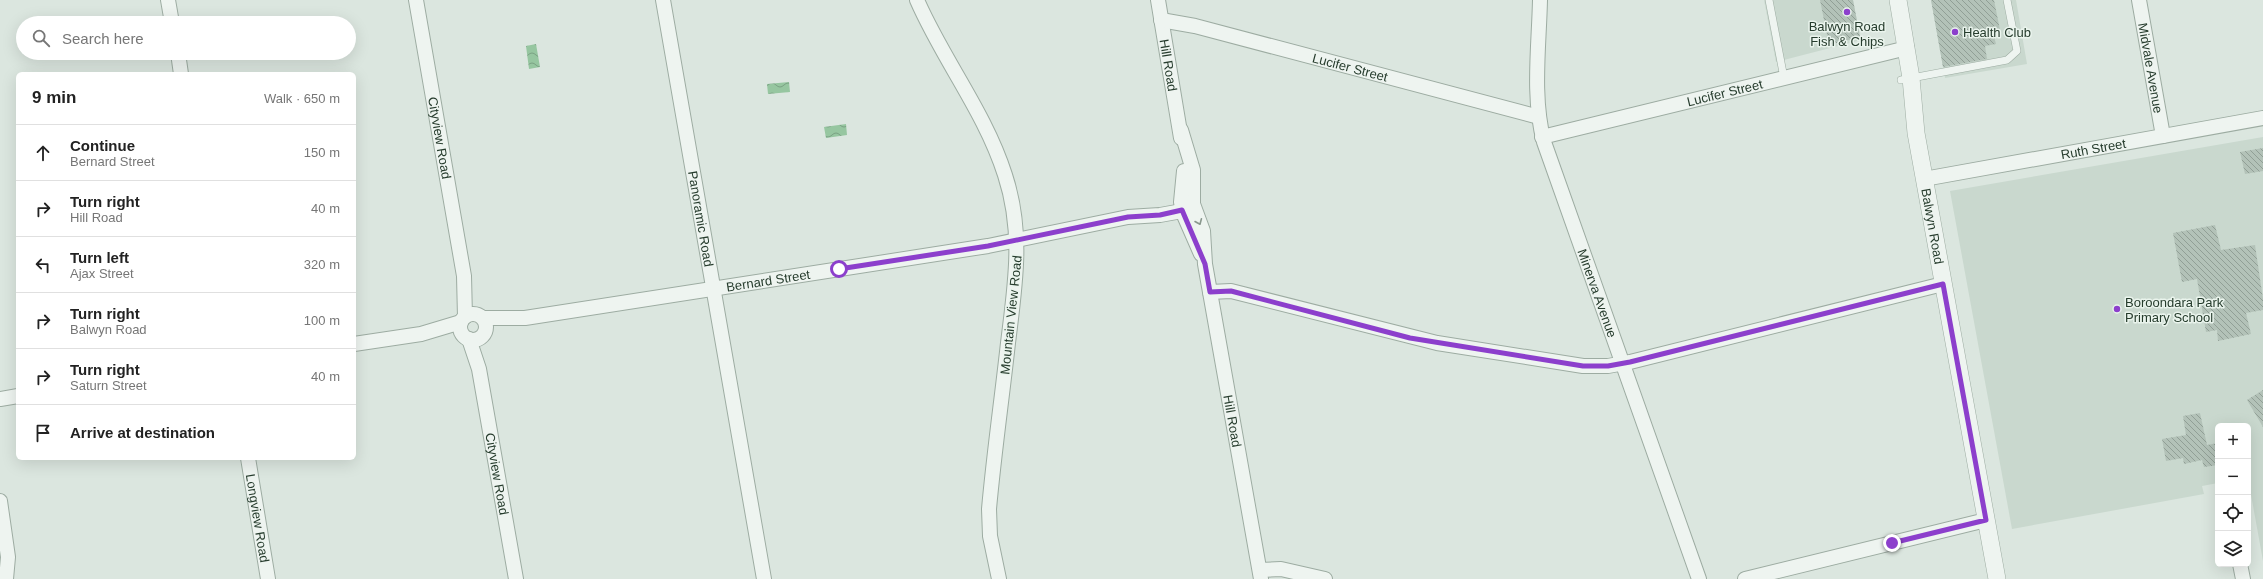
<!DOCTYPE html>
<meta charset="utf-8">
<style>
body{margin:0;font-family:Arial,sans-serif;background:#f2f2f2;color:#222}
.controls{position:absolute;right:12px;bottom:12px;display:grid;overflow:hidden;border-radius:6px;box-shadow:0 4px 16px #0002}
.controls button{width:36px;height:36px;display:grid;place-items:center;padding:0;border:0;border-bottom:1px solid #e0e0e0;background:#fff;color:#222;font:20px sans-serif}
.stop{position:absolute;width:12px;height:12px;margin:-9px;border:3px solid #8c3fcc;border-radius:50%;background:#fff}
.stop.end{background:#8c3fcc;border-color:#fff;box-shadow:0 1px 4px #0008}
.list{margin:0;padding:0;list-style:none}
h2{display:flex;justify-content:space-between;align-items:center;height:52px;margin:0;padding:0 16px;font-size:17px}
h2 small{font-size:13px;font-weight:400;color:#767676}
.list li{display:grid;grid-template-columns:26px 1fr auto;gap:12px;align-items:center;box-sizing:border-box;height:56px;padding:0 16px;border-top:1px solid #e0e0e0}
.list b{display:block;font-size:15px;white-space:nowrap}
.list p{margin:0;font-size:13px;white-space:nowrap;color:#767676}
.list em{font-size:13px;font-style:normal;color:#767676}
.icon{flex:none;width:22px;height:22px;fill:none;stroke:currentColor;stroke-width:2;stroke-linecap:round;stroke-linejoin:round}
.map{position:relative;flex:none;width:2263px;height:579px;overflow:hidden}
.search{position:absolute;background:#fff;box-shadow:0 4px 16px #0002;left:16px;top:16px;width:340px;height:44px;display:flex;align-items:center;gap:10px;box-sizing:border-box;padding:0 14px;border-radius:22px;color:#767676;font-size:15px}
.panel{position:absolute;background:#fff;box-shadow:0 4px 16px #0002;left:16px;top:72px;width:340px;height:388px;border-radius:6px}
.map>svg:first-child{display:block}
.built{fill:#c9d8ce}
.water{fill:url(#water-waves)}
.building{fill:url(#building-back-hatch)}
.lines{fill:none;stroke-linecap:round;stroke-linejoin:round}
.service-casing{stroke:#9daca2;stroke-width:8}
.minor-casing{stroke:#9daca2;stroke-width:16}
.tertiary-casing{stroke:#9daca2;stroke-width:18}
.service{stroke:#eef4f0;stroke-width:7}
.minor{stroke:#eef4f0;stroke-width:14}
.tertiary{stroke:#eef4f0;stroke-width:17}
.oneway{stroke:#8a988e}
.route{stroke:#8c3fcc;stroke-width:5}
.poi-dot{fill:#8c3fcc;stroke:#eaf4ed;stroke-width:1.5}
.labels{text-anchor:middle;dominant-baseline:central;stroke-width:3;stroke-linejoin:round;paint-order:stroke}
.poi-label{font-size:13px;fill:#263c2d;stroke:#eaf4ed;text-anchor:start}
.street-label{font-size:13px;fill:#263c2d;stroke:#eaf4ed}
</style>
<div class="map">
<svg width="2263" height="579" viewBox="0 0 2263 579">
<defs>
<pattern id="water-waves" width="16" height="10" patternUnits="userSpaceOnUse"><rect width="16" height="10" fill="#96c6a0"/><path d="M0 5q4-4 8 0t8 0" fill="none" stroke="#7aa283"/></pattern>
<pattern id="building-back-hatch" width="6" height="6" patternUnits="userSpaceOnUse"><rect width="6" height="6" fill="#b3c2b8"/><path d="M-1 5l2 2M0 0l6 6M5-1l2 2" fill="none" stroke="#919f96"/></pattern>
</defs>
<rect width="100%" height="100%" fill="#dbe6df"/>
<path class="built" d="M 1764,0 L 1853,0 L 1861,40 L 1776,62 Z
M 1931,0 L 2016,0 L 2027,64 L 1945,78 Z
M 2263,137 L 2263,561 L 2248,478 L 2248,426 L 2218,426 L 2218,483 L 2202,486 L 2204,494 L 2012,529 L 1950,191 Z"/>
<path class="water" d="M 536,44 L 540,67 L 529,69 L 526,46 Z
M 789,82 L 790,92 L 768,94 L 767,84 Z
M 846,124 L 847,135 L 826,138 L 824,127 Z"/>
<path class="building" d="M 1820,0 L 1853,0 L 1860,37 L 1829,45 Z
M 1931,0 L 1994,0 L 2000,30 L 1993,32 L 1996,44 L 1985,46 L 1987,59 L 1943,67 Z
M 2263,148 L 2263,171 L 2245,174 L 2240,152 Z
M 2215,225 L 2221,250 L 2255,245 L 2263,299 L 2263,310 L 2246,313 L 2251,334 L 2218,341 L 2217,330 L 2206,332 L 2197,279 L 2182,282 L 2173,233 Z
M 2263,390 L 2263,427 L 2247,400 Z
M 2200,413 L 2207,445 L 2218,443 L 2218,465 L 2204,467 L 2202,460 L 2184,464 L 2183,458 L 2166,461 L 2162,439 L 2186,435 L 2183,416 Z"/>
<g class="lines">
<g class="service-casing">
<path id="service" d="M 1769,0 L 1784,78
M 1901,80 L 2007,60 L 2017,51 L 2007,0"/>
</g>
<g class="minor-casing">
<g id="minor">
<path d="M 168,0 L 172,23"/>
<path id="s1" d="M 416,0 L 464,276 L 465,317"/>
<path id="s2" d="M 663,0 L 764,579"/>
<path d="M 917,0 C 943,60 985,112 1005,175 C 1024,233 1015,285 1008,343 C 1002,398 994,453 989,509 L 990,536 L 999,579"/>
<path id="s3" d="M 1158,0 L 1181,138"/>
<path id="s4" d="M 1540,0 C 1539,46 1532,97 1544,142 L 1699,579"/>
<path id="s5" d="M 2139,0 L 2163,136"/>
<path id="s6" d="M 1161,20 L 1195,26 L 1539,117"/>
<path d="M 178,53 L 181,74"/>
<path id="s7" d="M 1181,130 L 1193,170 L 1193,204 L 1203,231 L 1205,264 L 1261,579"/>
<path id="s8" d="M 1542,137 L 1907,48"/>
<path d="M 1184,171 L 1181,202 L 1183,213 L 1201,254"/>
<path id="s9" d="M 1924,179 L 2263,118"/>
<path d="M 1210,292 L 1231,291 L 1437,343 L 1583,366 L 1608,366 L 1630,362 L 1943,284"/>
<circle cx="473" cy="327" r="13"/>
<path id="s10" d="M 483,318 L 525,318 L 988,246 L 1128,217 L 1160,215 L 1182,211 L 1193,204"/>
<path id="s11" d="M 469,339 L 479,369 L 516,579"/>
<path d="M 354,344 L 421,334 L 461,322"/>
<path d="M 0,399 L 18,396"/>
<path id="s12" d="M 248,458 L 268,579"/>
<path d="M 0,501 L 8,557 L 6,579"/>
<path d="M 2240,564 L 2243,579"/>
<path d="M 1260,570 L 1281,569 L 1325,579"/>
<path d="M 1745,579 L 1986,520"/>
</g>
</g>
<g class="tertiary-casing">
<g id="tertiary">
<path id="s13" d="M 1898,0 L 1911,78 L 1916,133 L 1997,579"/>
</g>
</g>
<use href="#service" class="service"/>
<use href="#minor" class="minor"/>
<use href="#tertiary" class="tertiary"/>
</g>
<defs><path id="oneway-chevron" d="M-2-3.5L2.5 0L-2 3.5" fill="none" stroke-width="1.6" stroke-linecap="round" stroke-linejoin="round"/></defs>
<use class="oneway" href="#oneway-chevron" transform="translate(1199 222) rotate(67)"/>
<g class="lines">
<path class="route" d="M 839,269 L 988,246 L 1128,217 L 1160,215 L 1182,210 L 1205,264 L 1210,292 L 1231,291 L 1410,338 L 1583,366 L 1608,366 L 1630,362 L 1943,284 L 1986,520 L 1892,543"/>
</g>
<g class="poi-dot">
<circle cx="1847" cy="12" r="4"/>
<circle cx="1955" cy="32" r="4"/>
<circle cx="2117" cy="309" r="4"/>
</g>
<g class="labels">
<g class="poi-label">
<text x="1847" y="26" text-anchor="middle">Balwyn Road<tspan x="1847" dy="15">Fish &amp; Chips</tspan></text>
<text x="1963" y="32">Health Club</text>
<text x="2125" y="302">Boroondara Park<tspan x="2125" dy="15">Primary School</tspan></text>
</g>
<g class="street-label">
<text stroke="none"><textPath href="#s3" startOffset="66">Hill Road</textPath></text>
<text stroke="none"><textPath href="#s6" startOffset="195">Lucifer Street</textPath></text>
<text stroke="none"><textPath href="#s5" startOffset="69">Midvale Avenue</textPath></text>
<text stroke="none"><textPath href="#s8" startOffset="188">Lucifer Street</textPath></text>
<text stroke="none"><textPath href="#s1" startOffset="140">Cityview Road</textPath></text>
<text stroke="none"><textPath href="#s9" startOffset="172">Ruth Street</textPath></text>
<text stroke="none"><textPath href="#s2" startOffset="222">Panoramic Road</textPath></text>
<text stroke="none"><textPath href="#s13" startOffset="229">Balwyn Road</textPath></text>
<text stroke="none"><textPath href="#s10" startOffset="288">Bernard Street</textPath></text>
<text stroke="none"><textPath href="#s4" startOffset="303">Minerva Avenue</textPath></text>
<text transform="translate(1011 315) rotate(-84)">Mountain View Road</text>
<text stroke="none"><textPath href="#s7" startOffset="297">Hill Road</textPath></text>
<text stroke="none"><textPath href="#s11" startOffset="138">Cityview Road</textPath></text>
<text stroke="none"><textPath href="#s12" startOffset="61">Longview Road</textPath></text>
</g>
</g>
</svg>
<div class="controls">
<button>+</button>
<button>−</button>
<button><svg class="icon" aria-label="locate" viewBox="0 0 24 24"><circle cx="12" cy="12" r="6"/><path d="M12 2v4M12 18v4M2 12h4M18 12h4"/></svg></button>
<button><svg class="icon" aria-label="layers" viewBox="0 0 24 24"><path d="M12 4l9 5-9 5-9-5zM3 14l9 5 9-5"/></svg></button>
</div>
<div class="stop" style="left:839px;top:269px"></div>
<div class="stop end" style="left:1892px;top:543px"></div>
<div class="search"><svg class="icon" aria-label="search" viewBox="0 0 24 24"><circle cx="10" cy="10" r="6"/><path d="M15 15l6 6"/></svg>Search here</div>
<section class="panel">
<h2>9 min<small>Walk · 650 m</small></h2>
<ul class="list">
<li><svg class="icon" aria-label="ahead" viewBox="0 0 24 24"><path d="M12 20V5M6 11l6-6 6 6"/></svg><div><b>Continue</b><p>Bernard Street</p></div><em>150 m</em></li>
<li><svg class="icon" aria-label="right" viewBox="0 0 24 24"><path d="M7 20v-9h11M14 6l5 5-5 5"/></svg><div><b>Turn right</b><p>Hill Road</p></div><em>40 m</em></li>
<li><svg class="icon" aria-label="left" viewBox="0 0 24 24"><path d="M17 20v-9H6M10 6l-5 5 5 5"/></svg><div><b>Turn left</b><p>Ajax Street</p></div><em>320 m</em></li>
<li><svg class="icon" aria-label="right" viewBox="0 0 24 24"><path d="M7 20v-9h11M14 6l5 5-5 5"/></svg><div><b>Turn right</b><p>Balwyn Road</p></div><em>100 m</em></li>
<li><svg class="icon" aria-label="right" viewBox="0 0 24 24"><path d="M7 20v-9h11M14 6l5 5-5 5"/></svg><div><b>Turn right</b><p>Saturn Street</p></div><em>40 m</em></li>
<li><svg class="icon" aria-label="arrive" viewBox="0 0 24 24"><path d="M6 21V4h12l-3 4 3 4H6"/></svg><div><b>Arrive at destination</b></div></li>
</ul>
</section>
</div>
